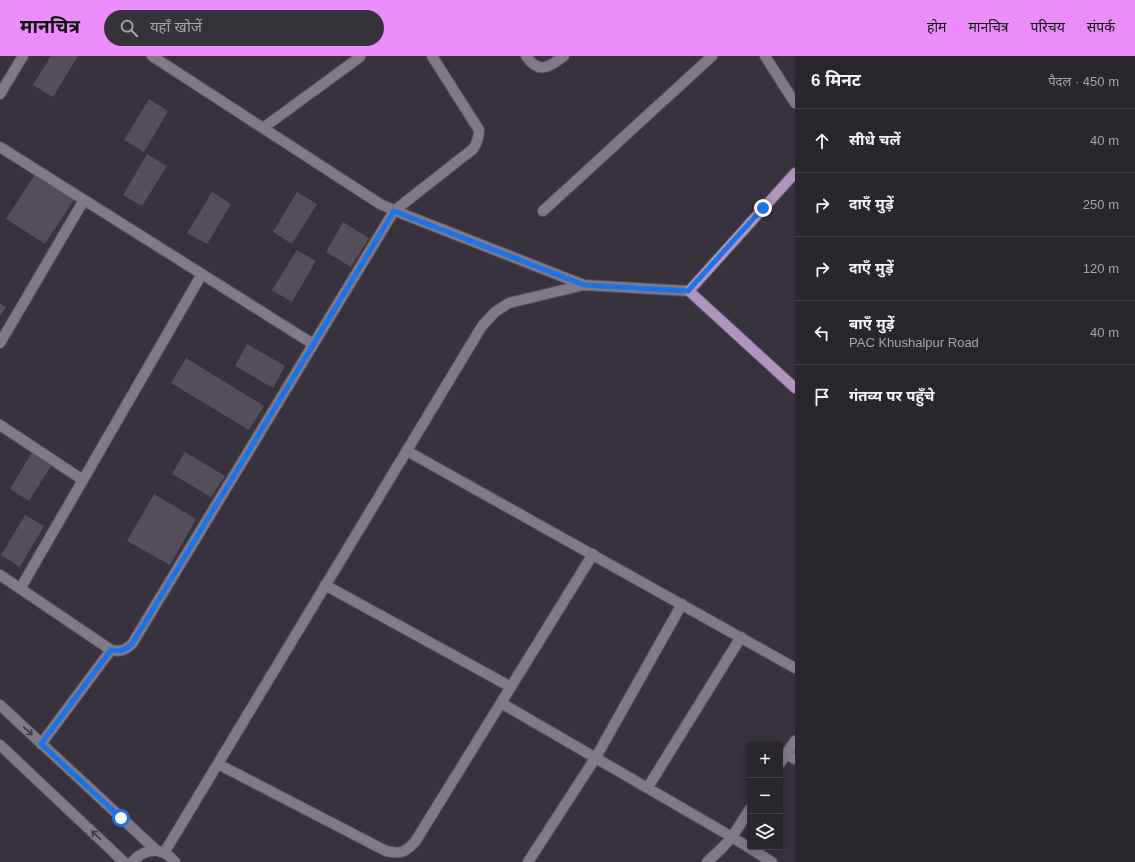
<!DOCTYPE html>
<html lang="hi">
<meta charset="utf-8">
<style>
body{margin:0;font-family:Arial,"Noto Sans Devanagari",sans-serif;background:#35323a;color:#f1f3f6}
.controls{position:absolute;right:12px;bottom:12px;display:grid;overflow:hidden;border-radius:4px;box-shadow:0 2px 10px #0003}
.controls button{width:36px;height:36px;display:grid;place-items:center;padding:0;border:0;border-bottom:1px solid #45434a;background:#29262e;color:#f1f3f6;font:20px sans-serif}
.stop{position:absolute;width:12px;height:12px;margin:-9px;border:3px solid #1a73e8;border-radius:50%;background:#fff}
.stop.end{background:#1a73e8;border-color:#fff;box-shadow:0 1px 4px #0008}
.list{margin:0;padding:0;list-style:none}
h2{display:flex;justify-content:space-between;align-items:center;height:52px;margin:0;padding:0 16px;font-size:17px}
h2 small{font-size:13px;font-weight:400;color:#a5a5aa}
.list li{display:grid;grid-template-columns:26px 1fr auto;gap:12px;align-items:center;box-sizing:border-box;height:64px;padding:0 16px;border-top:1px solid #45434a}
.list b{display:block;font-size:15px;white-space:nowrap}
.list p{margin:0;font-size:13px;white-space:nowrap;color:#a5a5aa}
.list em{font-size:13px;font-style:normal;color:#a5a5aa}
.icon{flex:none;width:22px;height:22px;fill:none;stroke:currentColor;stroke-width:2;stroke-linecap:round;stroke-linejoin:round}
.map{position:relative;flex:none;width:795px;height:806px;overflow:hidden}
header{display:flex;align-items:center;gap:24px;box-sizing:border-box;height:56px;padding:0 20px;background:#ec8cfb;color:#111}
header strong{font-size:19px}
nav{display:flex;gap:22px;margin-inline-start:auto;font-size:14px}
.search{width:280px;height:36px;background:#35323a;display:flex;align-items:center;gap:10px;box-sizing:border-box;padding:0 14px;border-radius:22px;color:#a5a5aa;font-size:15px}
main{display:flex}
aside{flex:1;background:#29262e}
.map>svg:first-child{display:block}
.building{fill:#544e5b}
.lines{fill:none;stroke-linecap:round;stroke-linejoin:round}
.minor-casing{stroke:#55515b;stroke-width:12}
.major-casing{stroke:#55515b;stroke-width:12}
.minor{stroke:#807a88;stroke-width:10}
.major{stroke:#b293be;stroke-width:10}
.oneway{stroke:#3e3844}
.route{stroke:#1a73e8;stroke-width:5}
</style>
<header>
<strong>मानचित्र</strong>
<div class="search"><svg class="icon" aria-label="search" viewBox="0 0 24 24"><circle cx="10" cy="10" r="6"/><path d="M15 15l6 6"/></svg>यहाँ खोजें</div>
<nav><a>होम</a><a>मानचित्र</a><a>परिचय</a><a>संपर्क</a></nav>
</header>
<main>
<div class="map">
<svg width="795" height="806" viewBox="0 0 795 806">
<rect width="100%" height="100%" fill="#37323d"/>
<path class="building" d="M 51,0 L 78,0 L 53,41 L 33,29 Z
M 149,43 L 168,55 L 144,96 L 124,84 Z
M 147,98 L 167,110 L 142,150 L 123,139 Z
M 36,117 L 75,142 L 45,188 L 6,163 Z
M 212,136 L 231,148 L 207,188 L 187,177 Z
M 297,136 L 317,148 L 292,188 L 273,176 Z
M 343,166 L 369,182 L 351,211 L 326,196 Z
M 297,194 L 316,205 L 292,246 L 272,234 Z
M 0,248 L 6,251 L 0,260 Z
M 247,288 L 285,310 L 273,332 L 235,310 Z
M 186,302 L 264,350 L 249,374 L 171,327 Z
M 34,393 L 54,405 L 29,445 L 10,433 Z
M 185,396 L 225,420 L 211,441 L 172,418 Z
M 154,438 L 196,463 L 170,509 L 127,485 Z
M 25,459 L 44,470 L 20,511 L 1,499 Z"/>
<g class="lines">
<g class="minor-casing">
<path id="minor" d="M 152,0 L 380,148 L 403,158 L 584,229
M 526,0 C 539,19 549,11 564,0
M 765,0 L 795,47
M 0,38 L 23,0
M 263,72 L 360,1
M 0,91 L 313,288
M 543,155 L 712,0
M 0,287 L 84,144
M 0,369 L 83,424
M 407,395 L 795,612
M 0,519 L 111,594 C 121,596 125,594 132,588 L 394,155 L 473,93 C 477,87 479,82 479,74 L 432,0
M 325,529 L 511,631
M 20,533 L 202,218
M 501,647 L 732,781 L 772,806
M 0,649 L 156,794
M 41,688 L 111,594
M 0,689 L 124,806
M 786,698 L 795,703
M 780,707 L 795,685
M 218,708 L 386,795 C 401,798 404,797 415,786 L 593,498
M 648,731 L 741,581
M 164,797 L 482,270 L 495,256 L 509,247 L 584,229 L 689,235
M 132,806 C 145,792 162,790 175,806
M 528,806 L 596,701 L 682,548
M 707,806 L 721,793 L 732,781 L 750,753"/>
</g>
<g class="major-casing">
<path id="major" d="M 795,117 L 689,235 L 795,332"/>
</g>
<use href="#minor" class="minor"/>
<use href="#major" class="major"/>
</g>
<defs><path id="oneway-shaft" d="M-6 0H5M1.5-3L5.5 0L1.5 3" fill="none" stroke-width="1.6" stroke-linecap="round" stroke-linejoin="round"/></defs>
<g class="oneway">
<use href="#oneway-shaft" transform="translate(28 675) rotate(43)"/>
<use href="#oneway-shaft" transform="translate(96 779) rotate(-137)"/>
</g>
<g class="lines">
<path class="route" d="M 121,762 L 41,688 L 111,594 C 121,596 125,594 132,588 L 394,155 L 584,229 L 688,235 L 763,152"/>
</g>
</svg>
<div class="controls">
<button>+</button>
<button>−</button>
<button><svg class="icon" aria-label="layers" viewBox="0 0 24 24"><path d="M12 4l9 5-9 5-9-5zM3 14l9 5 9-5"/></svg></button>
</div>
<div class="stop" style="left:121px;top:762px"></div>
<div class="stop end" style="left:763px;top:152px"></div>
</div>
<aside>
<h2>6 मिनट<small>पैदल · 450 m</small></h2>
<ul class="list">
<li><svg class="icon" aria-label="ahead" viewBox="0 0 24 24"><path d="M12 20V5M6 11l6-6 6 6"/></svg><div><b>सीधे चलें</b></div><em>40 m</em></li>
<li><svg class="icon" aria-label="right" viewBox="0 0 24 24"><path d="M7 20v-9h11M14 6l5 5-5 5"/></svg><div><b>दाएँ मुड़ें</b></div><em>250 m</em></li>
<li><svg class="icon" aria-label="right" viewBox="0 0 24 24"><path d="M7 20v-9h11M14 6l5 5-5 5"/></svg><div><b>दाएँ मुड़ें</b></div><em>120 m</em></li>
<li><svg class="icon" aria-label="left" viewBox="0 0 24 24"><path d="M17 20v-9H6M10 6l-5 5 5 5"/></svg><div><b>बाएँ मुड़ें</b><p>PAC Khushalpur Road</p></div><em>40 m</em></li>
<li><svg class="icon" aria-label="arrive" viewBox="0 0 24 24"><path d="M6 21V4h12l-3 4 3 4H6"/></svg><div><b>गंतव्य पर पहुँचे</b></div></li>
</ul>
</aside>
</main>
